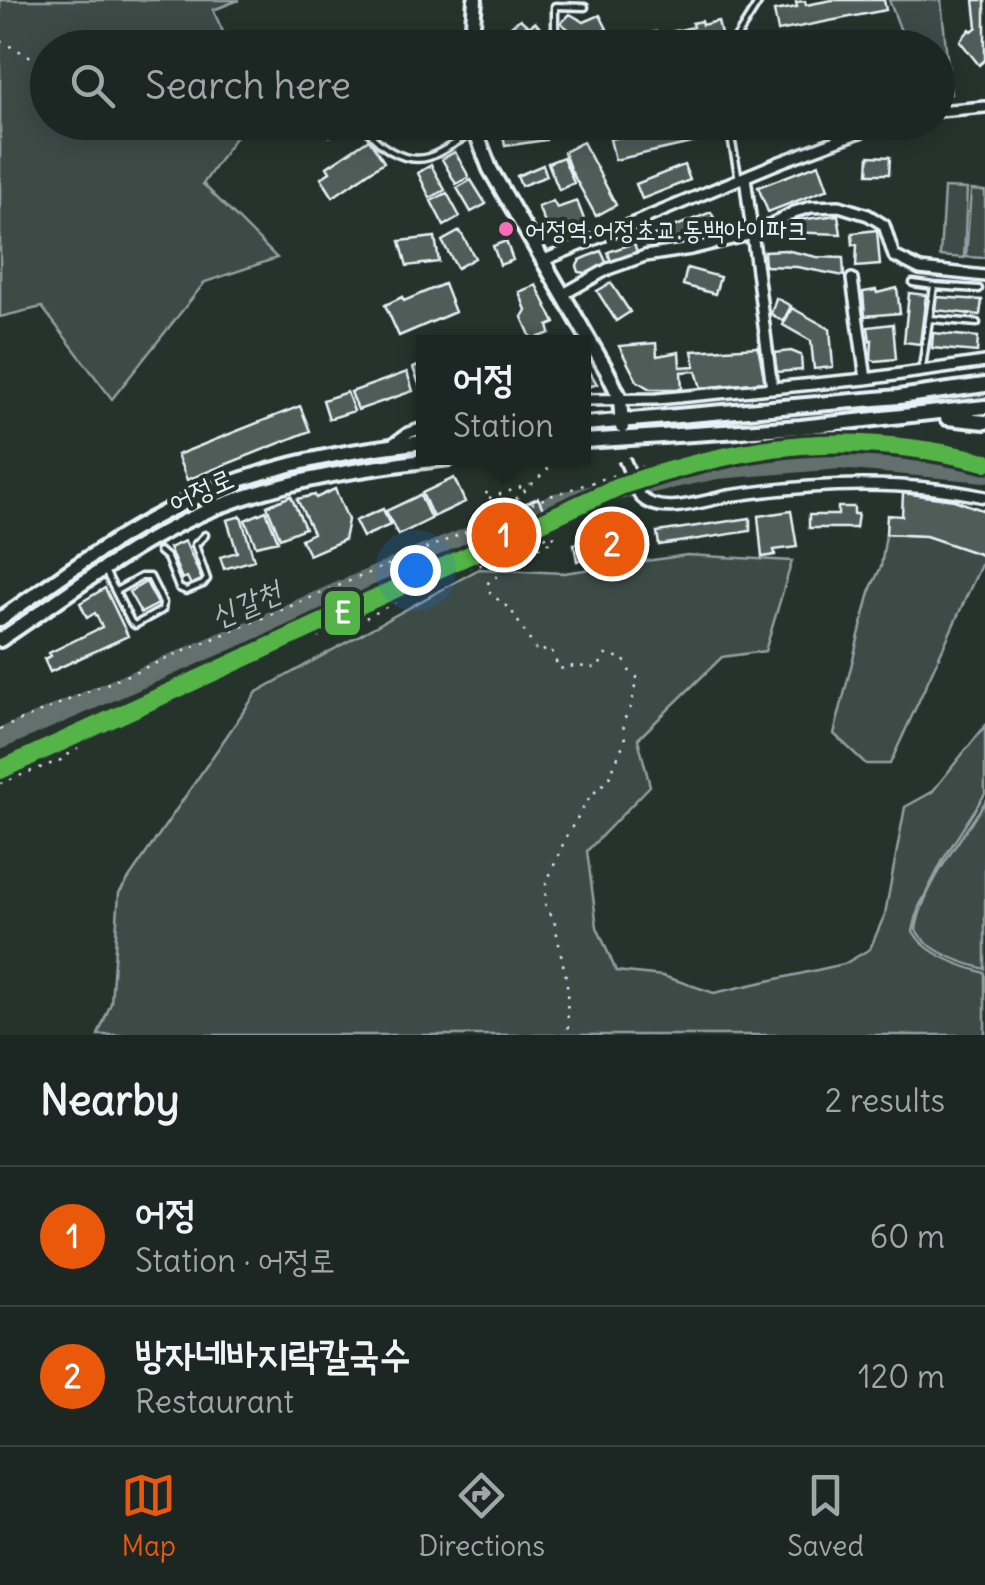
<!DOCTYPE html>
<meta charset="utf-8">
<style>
body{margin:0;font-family:Delius,"Poor Story",sans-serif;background:#29322f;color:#f1f3f6}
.you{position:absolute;left:415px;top:570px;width:35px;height:35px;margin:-25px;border:8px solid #fff;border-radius:50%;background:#1a73e8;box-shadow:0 0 0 15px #1a73e833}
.badge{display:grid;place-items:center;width:65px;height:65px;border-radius:50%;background:#ea580c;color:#fff;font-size:32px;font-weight:700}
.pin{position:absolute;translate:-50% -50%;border:5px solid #fff;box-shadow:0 2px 10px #0006}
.popup{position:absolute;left:416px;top:335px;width:175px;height:130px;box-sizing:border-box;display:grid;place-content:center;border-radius:0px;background:#1c2622;filter:drop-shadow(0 2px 8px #0005);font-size:32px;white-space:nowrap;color:#a0a5a5}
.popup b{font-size:38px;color:#f1f3f6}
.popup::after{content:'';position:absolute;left:50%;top:100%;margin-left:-20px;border:20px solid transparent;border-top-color:#1c2622}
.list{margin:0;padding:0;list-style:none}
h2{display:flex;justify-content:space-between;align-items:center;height:130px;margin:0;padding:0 40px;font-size:42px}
h2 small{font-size:32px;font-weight:400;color:#a0a5a5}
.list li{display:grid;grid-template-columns:65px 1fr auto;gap:30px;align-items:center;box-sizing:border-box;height:140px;padding:0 40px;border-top:2px solid #3a4340}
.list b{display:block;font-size:38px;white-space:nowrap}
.list p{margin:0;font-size:32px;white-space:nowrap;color:#a0a5a5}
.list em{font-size:32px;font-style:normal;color:#a0a5a5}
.icon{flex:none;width:55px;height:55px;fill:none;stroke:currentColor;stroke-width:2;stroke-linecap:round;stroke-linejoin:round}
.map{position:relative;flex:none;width:985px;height:1035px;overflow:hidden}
.search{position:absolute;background:#1c2622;box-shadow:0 5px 25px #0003;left:30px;right:30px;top:30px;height:110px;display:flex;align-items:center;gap:25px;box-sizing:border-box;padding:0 35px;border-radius:55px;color:#a0a5a5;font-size:38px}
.sheet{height:410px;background:#1c2622}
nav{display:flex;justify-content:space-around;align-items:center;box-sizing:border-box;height:140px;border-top:2px solid #3a4340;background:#1c2622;font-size:28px;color:#a0a5a5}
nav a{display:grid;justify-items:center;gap:5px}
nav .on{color:#ea580c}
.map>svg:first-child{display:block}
.green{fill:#3e4b47;stroke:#939ea0;stroke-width:2.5}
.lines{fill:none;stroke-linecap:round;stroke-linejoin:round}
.river{stroke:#636f6d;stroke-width:20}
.building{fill:#505c59;stroke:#e8f1f8;stroke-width:2.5}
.lane-casing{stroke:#e8f1f8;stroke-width:11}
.street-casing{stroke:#e8f1f8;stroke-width:16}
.secondary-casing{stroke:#e8f1f8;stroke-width:20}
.path{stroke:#e8f1f8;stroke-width:2.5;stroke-dasharray:2.5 8;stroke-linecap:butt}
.lane{stroke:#26332d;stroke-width:4}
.street{stroke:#26332d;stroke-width:9}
.secondary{stroke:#26332d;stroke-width:12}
.street-bridge-casing{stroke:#e8f1f8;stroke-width:16;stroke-linecap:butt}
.path-bridge{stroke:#e8f1f8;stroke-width:2.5;stroke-dasharray:2.5 8;stroke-linecap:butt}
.street-bridge{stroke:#26332d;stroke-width:9}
.rail-1-casing{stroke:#26332d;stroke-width:25}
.rail-1{stroke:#55b447;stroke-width:18}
.bus-dot{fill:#fb6dba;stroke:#26332d;stroke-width:4}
.labels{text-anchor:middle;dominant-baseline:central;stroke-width:8;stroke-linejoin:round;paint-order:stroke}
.bus-label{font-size:26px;fill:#e8f1f8;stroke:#26332d;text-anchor:start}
.street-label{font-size:28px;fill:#e8f1f8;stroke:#26332d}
.water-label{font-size:30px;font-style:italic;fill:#b3bdc0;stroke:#26332d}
.line-badge{stroke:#26332d;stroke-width:4}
.badge-label{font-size:28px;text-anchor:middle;font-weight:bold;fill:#fff}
</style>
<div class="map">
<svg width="985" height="1035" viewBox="0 0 985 1035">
<rect width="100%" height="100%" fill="#26332d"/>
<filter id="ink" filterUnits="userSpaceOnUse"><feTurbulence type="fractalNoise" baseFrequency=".01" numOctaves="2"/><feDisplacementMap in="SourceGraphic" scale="20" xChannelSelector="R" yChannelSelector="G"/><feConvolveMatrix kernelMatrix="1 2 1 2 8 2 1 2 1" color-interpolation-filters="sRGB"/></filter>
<g filter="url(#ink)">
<path class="green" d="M 0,0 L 239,0 L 213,10 L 230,47 L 48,48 L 48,122 L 245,123 L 203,184 L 277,258 L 205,282 L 112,399 L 42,307 L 0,317 Z
M 889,0 L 941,0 L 951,94 L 938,95 L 938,48 L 895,47 L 901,31 Z
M 944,188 L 967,189 L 964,258 L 940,256 Z
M 971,190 L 985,191 L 985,258 L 966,257 Z
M 886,534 L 926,536 L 985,556 L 890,764 L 866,764 L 834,734 L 871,588 L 881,567 Z
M 687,555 L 792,561 L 765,651 L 722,657 L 638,739 L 650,786 L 587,851 L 597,927 L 616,971 L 663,976 L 714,993 L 844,964 L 870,949 L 885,914 L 905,807 L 932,792 L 985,726 L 985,794 L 944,858 L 919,907 L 913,931 C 925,954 961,966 985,973 L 985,1035 L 98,1035 L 111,1003 L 119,893 L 257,692 L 479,569 L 564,573 Z
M 985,802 L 985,969 C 962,963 928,952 916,930 C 922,887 962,838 985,802 Z"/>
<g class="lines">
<path class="river" d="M 0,739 L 429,553 L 556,503 L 717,469 L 840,459 L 985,472"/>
</g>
<path class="building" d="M 832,0 L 884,0 L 886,10 L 778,31 L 774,11 L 797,7 L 796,2 L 805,1 L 806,5 Z
M 974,0 L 985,0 L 985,60 L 979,65 L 960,41 L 970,29 L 972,31 L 977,27 Z
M 570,14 L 584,22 L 600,15 L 607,29 L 592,36 L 592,48 L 577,48 L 577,36 L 561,23 Z
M 520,19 L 529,27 L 535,22 L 546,35 L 545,39 L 540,42 L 534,37 L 534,48 L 515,48 L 515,38 L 507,29 Z
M 701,21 L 702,25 L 718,21 L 723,43 L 701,48 L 630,48 L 629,42 L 648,38 L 647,34 L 656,32 L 657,35 L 693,27 L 692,23 Z
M 317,122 L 345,122 L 330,136 Z
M 542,122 L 546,140 L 505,146 L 502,129 Z
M 675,122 L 701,122 L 705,140 L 615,160 L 610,139 L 627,136 L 626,132 L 638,129 L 639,133 L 675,125 Z
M 369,139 L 384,162 L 333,197 L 321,178 L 330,172 L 327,167 Z
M 583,142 L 616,205 L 596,216 L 570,169 L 564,152 Z
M 455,152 L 469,177 L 456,184 L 442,159 Z
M 869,156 L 890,157 L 889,174 L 868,174 Z
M 563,157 L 574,183 L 559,190 L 548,163 Z
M 819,164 L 828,189 L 768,212 L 758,187 Z
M 431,165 L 445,190 L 430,198 L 418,173 Z
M 543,165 L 547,176 L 521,186 L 517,176 Z
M 684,165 L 690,180 L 642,199 L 636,184 Z
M 471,180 L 486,204 L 471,212 L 457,188 Z
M 447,193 L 460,217 L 444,226 L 431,201 Z
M 553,201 L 557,208 L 577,201 L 587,227 L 561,236 L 548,230 L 538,207 Z
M 711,212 L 714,218 L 708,220 L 712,229 L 692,240 L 679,245 L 646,246 L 644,239 Z
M 838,215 L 841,234 L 785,232 L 783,222 Z
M 877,230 L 880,265 L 856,267 L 857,245 L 853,245 L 852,233 Z
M 460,231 L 475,258 L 457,268 L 442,241 Z
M 435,237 L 439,262 L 407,266 L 400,241 Z
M 506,241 L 513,260 L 500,265 L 493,246 Z
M 634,243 L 637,253 L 611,262 L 608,252 Z
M 785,250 L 817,257 L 843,258 L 844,276 L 797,267 L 765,266 L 764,251 Z
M 601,251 L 607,264 L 587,273 L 579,272 L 577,266 L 580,260 Z
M 687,268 L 720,277 L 715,294 L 683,285 Z
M 611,283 L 630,312 L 616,321 L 597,291 Z
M 444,284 L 455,312 L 399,336 L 385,305 L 402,297 L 404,301 Z
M 536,285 L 555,323 L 548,326 L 550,333 L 532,340 L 522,317 L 526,310 L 519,292 Z
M 897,288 L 900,313 L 865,316 L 863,292 L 876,290 L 877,293 Z
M 909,293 L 926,295 L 920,344 L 904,342 Z
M 936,297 L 982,300 L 980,315 L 935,310 Z
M 776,298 L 791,306 L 783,321 L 771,314 Z
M 792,308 L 830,329 L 833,367 L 814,369 L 811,341 L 783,325 Z
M 893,324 L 896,359 L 875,361 L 871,359 L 872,340 L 870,341 L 868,327 Z
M 933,333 L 978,337 L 977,352 L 932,348 Z
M 656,343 L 657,356 L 679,352 L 680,367 L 695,366 L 692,351 L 758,347 L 765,382 L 701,388 L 696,371 L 681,372 L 682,389 L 650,389 L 637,381 L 619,346 Z
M 791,351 L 801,355 L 802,370 L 777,372 L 774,353 Z
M 584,362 L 597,384 L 584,389 Z
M 424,364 L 424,397 L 413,368 Z
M 407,372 L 413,391 L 358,410 L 351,392 Z
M 347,392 L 354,411 L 329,419 L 323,400 Z
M 300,406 L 310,431 L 187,480 L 177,455 Z
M 454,478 L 465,502 L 433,517 L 422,493 Z
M 335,489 L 348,520 L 344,540 L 309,555 L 301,539 L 313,533 L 297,499 L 315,495 L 316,498 Z
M 903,493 L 954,500 L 985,511 L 985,556 L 926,536 L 886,534 L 887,515 L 902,516 Z
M 420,495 L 431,519 L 398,535 L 386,511 Z
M 291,496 L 305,528 L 280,538 L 267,506 Z
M 538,498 L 552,529 L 483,559 L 469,528 Z
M 838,507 L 854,507 L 854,514 L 858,514 L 856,528 L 809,528 L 809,515 L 838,515 Z
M 383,509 L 390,525 L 363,537 L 355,521 Z
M 266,511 L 278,541 L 256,546 L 245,520 Z
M 791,511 L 797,547 L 774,550 L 775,555 L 762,557 L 758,516 Z
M 241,516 L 254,560 L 224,569 L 220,557 L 237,552 L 227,520 Z
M 750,518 L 750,531 L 659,545 L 657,532 Z
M 639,531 L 648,547 L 577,561 L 574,544 Z
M 185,541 L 202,580 L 191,585 L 187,577 L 182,579 L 169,548 Z
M 146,582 L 158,604 L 141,613 L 129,592 Z
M 105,588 L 128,636 L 50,672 L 44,659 L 51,656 L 49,653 L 102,627 L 95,613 L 87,618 L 80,603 Z"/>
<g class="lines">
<g class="lane-casing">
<path id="lane" d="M 541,48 L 555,34
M 568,48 L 555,34 L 555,6 L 585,7
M 730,48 L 760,0
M 363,122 C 373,144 404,165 429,157 C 443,152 457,141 471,134
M 728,122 L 739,179
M 913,283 L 934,286
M 931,319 L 977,323
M 922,368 L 934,286 L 979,289
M 159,551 L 167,558 L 179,588 L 186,591 L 203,584 L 207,579 L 195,545 L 205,535
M 106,573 L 131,622 L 135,625 L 162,610 L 163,603 L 150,577 L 141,577 L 116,591"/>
</g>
<g class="street-casing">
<path id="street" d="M 938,111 L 985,107
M 745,177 L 772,388
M 542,261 L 780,162 L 887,122
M 852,279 L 866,379
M 562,295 L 608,269 L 645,256 L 691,249 L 753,234 L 794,212 L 811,207 L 839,206 L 868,215 L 884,225 L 894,256 L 920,269 L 985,276
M 584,400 L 657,399 L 866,379 L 985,362
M 391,445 L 408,433 L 424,428
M 640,496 C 659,518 705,500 729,496 C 813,483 902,479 985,497"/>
</g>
<g class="secondary-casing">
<path id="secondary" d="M 471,48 L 475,0
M 472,122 L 490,169 L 607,371 L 620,398 L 622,427
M 947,418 L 985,422
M 584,424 L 899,397 L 985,385
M 584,441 L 801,427 L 985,407
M 0,619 C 54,582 108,541 167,511 C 248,469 334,452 424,442
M 0,640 C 69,594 139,538 217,507 C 292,478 371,467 450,458"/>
</g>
<path class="path" d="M 0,41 L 33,58 L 48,59
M 640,467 L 862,448 L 936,445 L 985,451
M 489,498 L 530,484
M 472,526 L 486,512 L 517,498 L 549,468
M 497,566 L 498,576 L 490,580 L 487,585 L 491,594 L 511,610 L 537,652 L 551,649 L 559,669 L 574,666 L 598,668 L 605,655 L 623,658 L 630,672 L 637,677 L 631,707 L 623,722 L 625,740 L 609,778 L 590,797 L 567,835 L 546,884 L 545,904 L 554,920 L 567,983 L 568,1035
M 0,729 L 553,495 L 618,474
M 0,773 L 290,640 L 326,636 L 353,625 L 451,571 L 479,565 L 497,566 L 555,540 L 553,534 L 479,565
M 0,783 L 61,760 L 85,742 L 110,732 L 123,718"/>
<use href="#lane" class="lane"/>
<use href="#street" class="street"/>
<use href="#secondary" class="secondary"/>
<g class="street-bridge-casing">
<path id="street-bridge" d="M 624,459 L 640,496"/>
</g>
<path class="path-bridge" d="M 486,492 L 496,516"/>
<use href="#street-bridge" class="street-bridge"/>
<g class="rail-1-casing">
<path id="rail-1" d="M 0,770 L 620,486 C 751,442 850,429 985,462"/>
</g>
<use href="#rail-1" class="rail-1"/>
</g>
</g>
<circle class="bus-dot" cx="506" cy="229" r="9"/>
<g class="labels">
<g class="bus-label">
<text x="525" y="229">어정역.어정초교.동백아이파크</text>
</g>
<g class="street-label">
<text transform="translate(201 490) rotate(-24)">어정로</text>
</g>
<g class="water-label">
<text transform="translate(245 603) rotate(-23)">신갈천</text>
</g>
</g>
<rect class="line-badge" x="323" y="589" width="39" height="48" rx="10" fill="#55b447"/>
<g class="badge-label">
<text x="343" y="623">E</text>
</g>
</svg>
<div class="you"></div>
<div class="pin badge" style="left:504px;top:535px">1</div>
<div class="popup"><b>어정</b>Station</div>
<div class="pin badge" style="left:612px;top:544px">2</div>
<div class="search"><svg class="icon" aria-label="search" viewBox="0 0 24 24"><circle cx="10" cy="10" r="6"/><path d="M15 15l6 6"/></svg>Search here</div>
</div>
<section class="sheet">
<h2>Nearby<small>2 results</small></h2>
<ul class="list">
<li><span class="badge">1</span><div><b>어정</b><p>Station · 어정로</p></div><em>60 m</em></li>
<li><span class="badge">2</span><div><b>방자네바지락칼국수</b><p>Restaurant</p></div><em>120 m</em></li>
</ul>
</section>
<nav>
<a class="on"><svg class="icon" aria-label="map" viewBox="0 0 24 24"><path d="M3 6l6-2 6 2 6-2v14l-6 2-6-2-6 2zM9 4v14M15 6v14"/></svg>Map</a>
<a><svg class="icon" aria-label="directions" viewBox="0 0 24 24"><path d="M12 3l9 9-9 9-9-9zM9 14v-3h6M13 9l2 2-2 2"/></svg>Directions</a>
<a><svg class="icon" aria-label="saved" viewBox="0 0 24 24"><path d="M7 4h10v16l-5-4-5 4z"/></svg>Saved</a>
</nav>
